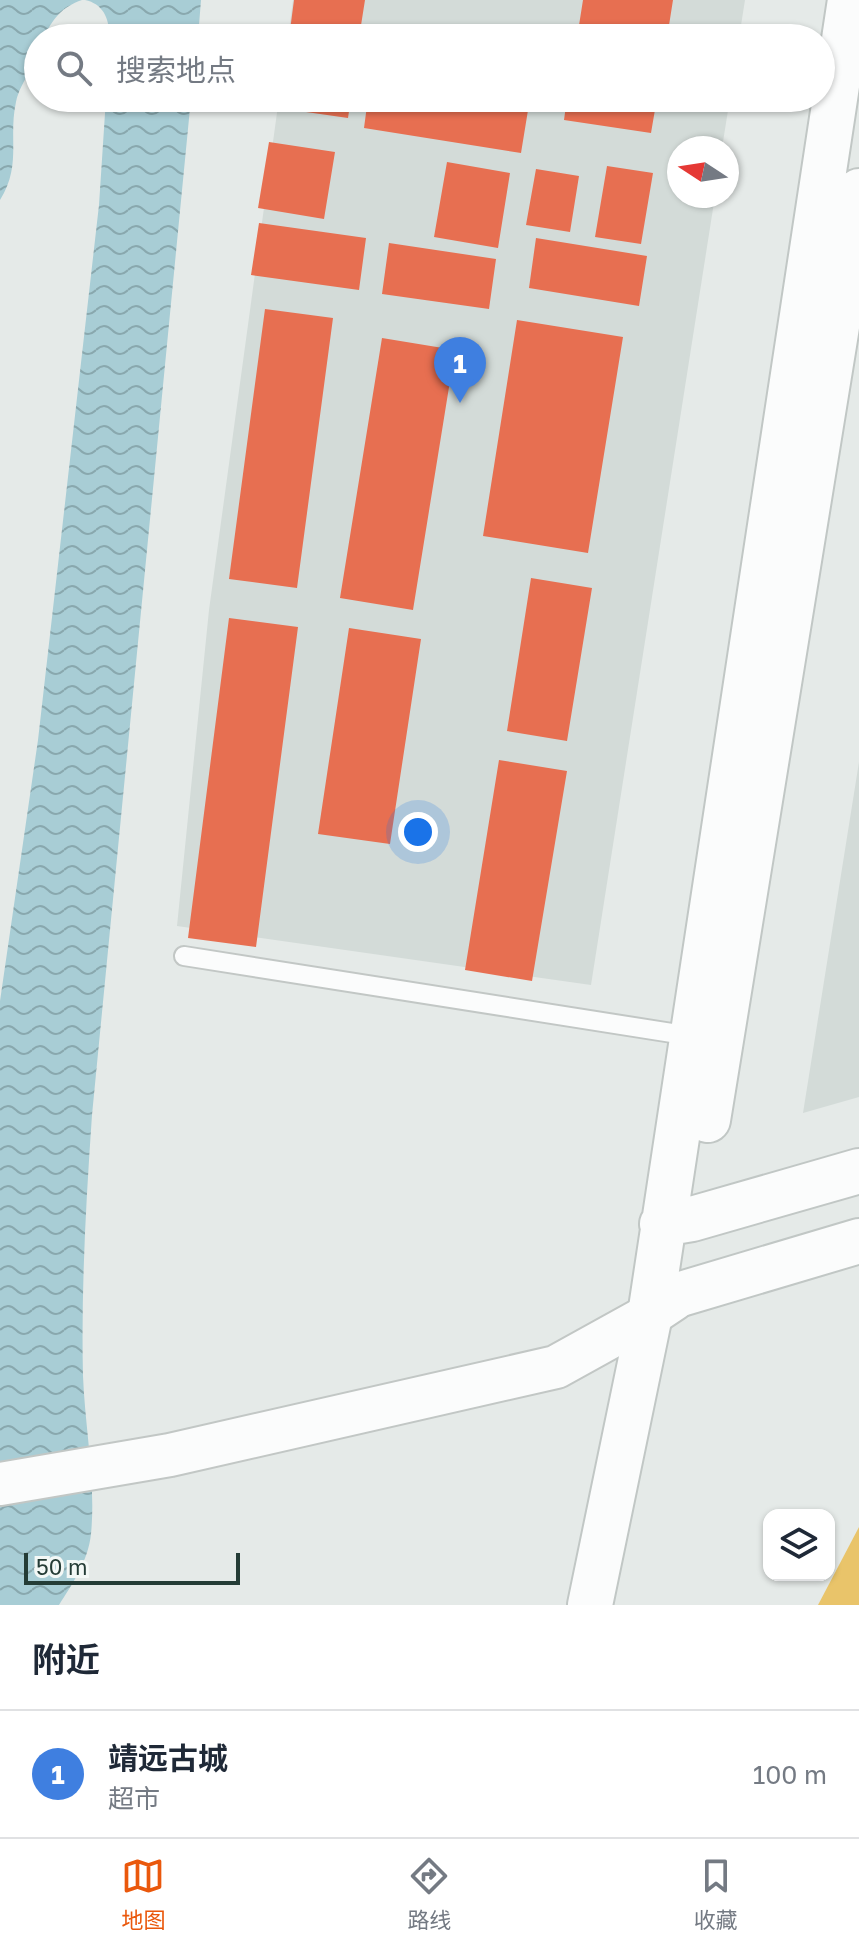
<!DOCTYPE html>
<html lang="zh">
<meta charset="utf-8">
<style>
body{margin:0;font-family:"Golos Text","Noto Sans SC",sans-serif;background:#f2f2f3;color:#1f2937}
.controls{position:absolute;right:24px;bottom:24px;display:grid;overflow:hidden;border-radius:16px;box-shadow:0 2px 6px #0004}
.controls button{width:72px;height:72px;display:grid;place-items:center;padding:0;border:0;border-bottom:2px solid #e0e1e3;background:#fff;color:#1f2937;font:40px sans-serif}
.compass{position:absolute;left:667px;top:136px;width:72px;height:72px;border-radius:50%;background:#fff;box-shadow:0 2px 6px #0004;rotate:282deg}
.scale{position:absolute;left:24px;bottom:20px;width:216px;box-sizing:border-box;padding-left:8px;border:4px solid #243c36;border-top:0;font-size:22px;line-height:28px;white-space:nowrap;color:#243c36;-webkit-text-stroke:6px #f3f8f6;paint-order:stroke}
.you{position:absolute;left:418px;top:832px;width:28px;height:28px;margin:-20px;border:6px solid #fff;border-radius:50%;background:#1a73e8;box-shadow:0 0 0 12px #1a73e833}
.badge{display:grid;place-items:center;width:52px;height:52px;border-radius:50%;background:#ea580c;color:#fff;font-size:26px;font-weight:700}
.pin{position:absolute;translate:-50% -66px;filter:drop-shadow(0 2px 4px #0008)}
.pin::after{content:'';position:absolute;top:42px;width:28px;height:24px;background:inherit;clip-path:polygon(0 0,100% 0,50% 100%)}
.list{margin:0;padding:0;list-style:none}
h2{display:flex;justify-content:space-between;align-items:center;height:104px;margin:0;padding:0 32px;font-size:34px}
h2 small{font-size:26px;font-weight:400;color:#747a83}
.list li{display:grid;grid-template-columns:52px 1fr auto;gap:24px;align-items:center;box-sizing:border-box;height:128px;padding:0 32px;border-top:2px solid #e0e1e3}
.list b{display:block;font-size:30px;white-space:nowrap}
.list p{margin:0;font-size:26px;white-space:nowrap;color:#747a83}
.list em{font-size:26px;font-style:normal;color:#747a83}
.icon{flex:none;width:44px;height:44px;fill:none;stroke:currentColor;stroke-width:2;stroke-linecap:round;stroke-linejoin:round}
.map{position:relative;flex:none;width:859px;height:1605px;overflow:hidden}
.search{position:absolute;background:#fff;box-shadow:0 2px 6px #0004;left:24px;right:24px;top:24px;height:88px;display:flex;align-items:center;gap:20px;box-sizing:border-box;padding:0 28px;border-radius:44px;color:#747a83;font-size:30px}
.sheet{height:232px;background:#fff}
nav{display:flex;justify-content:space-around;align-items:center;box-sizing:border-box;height:112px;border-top:2px solid #e0e1e3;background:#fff;font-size:22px;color:#747a83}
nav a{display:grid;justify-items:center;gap:4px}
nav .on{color:#ea580c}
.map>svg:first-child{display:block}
.built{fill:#d3dbd8}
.water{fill:url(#water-waves)}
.homes{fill:#e9c46a}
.shops{fill:#e76f51}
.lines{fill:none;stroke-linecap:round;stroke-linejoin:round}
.service-casing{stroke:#c2c7c5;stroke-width:22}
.tertiary-casing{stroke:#c2c7c5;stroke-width:46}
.secondary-casing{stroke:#c1c7c5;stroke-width:48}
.service{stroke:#fbfcfc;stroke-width:18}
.tertiary{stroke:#fbfcfc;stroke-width:42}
.secondary{stroke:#fbfcfc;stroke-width:44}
</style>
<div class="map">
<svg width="859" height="1605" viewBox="0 0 859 1605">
<defs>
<pattern id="water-waves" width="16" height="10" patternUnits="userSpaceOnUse" patternTransform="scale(2)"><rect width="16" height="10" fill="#a8cdd5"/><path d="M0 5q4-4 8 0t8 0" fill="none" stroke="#89a8ae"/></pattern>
</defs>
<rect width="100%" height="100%" fill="#e5eae8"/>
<path class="built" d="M 293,0 L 745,0 L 739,38 L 288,38 Z
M 279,98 L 730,98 L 722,148 L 679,148 L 679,196 L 715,196 L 591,985 L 177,926 L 209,610 Z
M 859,762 L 859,1097 L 803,1113 Z"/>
<path class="water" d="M 0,0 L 82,0 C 62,7 52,19 44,38 L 38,38 C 38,68 21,79 16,102 C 8,138 22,165 0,200 Z
M 85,0 L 201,0 L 198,38 L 109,38 C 110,20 104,4 85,0 Z
M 106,98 L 191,98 L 92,1115 C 86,1202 81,1289 83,1376 C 85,1428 96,1482 91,1534 C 88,1561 73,1583 59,1605 L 0,1605 L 0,1001 L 38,740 L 99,205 Z"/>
<path class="homes" d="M 859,1527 L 859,1605 L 818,1605 Z"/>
<path class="shops" d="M 294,0 L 365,0 L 359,38 L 289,38 Z
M 583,0 L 673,0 L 667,38 L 577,38 Z
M 280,98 L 351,98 L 348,118 L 278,108 Z
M 368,98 L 530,98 L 521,153 L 364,128 Z
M 567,98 L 657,98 L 651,133 L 564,120 Z
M 269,142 L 335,152 L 324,219 L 258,208 Z
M 447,162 L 510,173 L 498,248 L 434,237 Z
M 607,166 L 653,173 L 641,244 L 595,237 Z
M 536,169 L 579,176 L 570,232 L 526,225 Z
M 259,223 L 366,238 L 359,290 L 251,275 Z
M 536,238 L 647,256 L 639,306 L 529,288 Z
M 389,243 L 496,259 L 489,309 L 382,294 Z
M 265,309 L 333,318 L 297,588 L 229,579 Z
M 517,320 L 623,337 L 588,553 L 483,536 Z
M 382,338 L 455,350 L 413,610 L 340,598 Z
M 531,578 L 592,588 L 567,741 L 507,731 Z
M 229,618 L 298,627 L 256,947 L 188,938 Z
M 349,628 L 421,639 L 390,844 L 318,834 Z
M 499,760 L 567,771 L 532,981 L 465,970 Z"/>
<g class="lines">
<g class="service-casing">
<path id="service" d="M 184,956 L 691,1036"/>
</g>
<g class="tertiary-casing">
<path id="tertiary" d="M 0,1484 L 170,1455 L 556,1367 L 650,1315 L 674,1299"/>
</g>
<g class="secondary-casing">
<path id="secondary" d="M 708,1120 L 859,191
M 662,1224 L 692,1219 L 859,1171
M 681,1294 L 859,1241
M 590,1605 L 650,1315 L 850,0"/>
</g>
<use href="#service" class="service"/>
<use href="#tertiary" class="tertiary"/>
<use href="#secondary" class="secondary"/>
</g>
</svg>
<div class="controls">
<button><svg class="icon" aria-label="layers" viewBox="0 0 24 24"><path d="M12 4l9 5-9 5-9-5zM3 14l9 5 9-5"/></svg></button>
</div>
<svg class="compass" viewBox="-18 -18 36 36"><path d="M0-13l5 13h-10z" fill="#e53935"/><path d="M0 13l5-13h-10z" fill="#747a83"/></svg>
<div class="scale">50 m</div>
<div class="you"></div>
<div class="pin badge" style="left:460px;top:403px;background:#3f7fe0">1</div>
<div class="search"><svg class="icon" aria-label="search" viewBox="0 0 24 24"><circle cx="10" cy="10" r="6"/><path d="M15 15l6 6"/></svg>搜索地点</div>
</div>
<section class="sheet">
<h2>附近<small></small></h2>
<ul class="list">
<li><span class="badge" style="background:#3f7fe0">1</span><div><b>靖远古城</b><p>超市</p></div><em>100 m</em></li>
</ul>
</section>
<nav>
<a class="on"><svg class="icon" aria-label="map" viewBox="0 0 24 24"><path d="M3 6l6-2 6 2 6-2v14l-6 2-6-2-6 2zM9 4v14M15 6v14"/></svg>地图</a>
<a><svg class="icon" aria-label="directions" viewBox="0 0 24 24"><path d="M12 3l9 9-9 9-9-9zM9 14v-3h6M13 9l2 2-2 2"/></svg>路线</a>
<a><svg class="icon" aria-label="saved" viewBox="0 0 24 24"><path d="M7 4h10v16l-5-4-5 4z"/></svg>收藏</a>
</nav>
